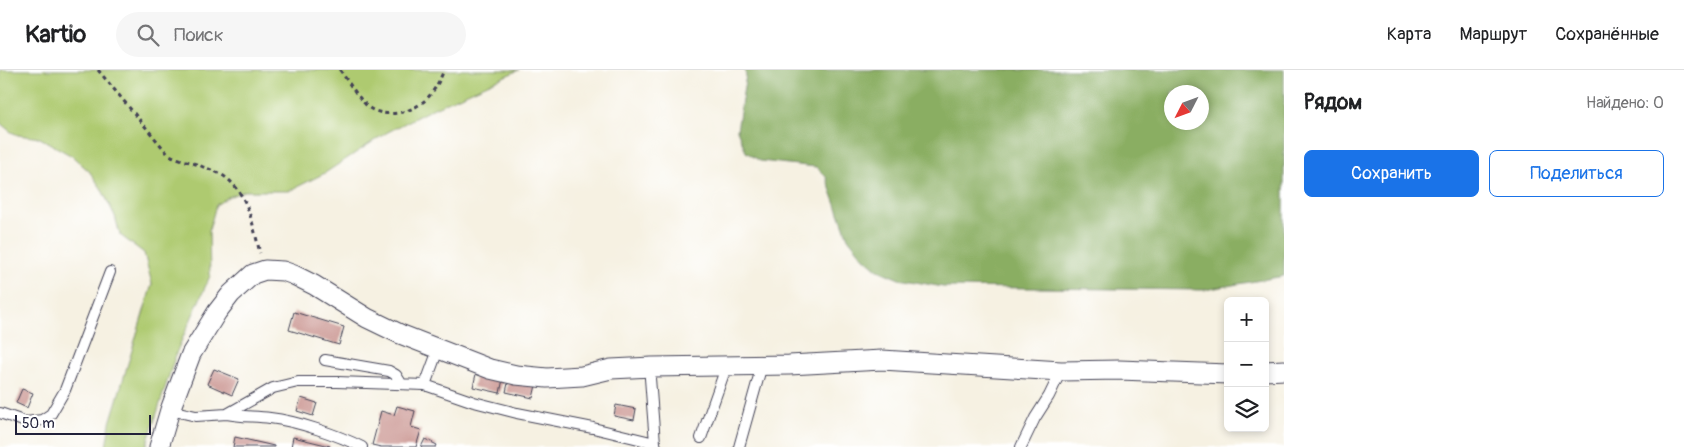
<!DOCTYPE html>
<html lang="ru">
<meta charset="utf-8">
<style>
body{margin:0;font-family:Pangolin,sans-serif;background:#f6f6f6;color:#202124}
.controls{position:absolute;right:15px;bottom:15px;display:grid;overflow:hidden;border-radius:8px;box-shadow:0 2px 8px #0003}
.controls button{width:45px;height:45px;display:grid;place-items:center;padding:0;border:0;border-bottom:1px solid #e0e0e0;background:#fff;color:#202124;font:25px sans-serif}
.compass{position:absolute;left:1164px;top:15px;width:45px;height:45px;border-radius:50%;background:#fff;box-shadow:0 2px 8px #0003;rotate:228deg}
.scale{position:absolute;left:15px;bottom:12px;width:136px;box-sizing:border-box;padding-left:5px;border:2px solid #22223b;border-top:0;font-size:14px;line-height:18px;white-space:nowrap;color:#22223b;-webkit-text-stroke:4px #fff;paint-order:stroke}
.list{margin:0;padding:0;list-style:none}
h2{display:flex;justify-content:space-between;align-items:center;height:65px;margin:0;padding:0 20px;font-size:21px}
h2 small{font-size:16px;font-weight:400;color:#757577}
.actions{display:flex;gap:10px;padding:15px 20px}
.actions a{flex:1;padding:11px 0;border:1px solid #1a73e8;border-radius:8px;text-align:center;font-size:18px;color:#1a73e8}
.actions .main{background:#1a73e8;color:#fff}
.icon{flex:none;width:28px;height:28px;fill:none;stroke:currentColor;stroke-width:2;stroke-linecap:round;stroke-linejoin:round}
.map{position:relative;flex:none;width:1284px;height:377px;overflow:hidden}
header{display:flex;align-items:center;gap:30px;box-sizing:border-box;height:70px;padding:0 25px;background:#fff;border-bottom:1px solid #e0e0e0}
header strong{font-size:24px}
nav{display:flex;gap:28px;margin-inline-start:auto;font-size:18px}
.search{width:350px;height:45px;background:#f6f6f6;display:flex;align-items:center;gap:12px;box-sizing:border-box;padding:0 18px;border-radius:28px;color:#757577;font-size:19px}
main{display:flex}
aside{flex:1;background:#fff}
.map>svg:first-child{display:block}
.green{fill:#aeca70;stroke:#687656}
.forest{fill:#8aae62;stroke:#56684e;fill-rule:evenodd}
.building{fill:#ca9591}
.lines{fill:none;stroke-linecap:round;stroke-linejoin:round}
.service-casing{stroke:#424154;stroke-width:12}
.minor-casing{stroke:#424154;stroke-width:21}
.path{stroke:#424154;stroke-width:3;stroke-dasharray:4 4;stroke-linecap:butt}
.service{stroke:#fff;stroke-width:10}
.minor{stroke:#fff;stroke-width:19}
</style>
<header>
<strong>Kartio</strong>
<div class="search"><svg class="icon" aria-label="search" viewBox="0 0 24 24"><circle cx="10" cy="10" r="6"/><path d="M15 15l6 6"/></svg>Поиск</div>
<nav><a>Карта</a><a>Маршрут</a><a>Сохранённые</a></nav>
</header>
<main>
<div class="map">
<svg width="1284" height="377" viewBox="0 0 1284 377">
<rect width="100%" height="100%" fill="#fff"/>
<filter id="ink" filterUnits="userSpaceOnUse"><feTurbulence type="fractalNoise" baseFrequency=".02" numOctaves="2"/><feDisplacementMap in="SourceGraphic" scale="10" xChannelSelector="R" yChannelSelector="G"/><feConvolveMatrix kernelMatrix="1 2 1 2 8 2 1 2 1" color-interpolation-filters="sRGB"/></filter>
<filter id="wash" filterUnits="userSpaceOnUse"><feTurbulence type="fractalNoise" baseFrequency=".0096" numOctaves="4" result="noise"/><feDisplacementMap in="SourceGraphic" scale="20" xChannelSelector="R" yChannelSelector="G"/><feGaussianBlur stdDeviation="1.12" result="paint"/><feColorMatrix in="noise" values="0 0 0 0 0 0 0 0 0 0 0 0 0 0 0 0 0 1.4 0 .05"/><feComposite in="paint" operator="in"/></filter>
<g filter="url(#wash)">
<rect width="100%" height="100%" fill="#f6f1e2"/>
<path class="green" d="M 0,0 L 519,0 L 434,38 L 386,63 L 325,103 L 289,121 L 244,121 L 228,127 L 216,135 L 209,160 L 210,206 L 177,281 L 146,377 L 106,377 L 110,353 L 152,214 L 144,183 L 120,165 L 115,146 L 101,118 L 89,101 L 72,86 L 40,68 L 18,65 L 11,62 L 0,53 Z"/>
<path class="forest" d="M 744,0 L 1284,0 L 1284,206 L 1204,220 L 943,217 L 899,209 L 878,200 L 864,188 L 848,168 L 826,107 L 816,97 L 760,91 L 746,82 L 737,60 L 746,5 ZM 1172,22 L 1202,22 L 1202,52 L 1172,52 Z"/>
<g id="blocks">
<path class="building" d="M 294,242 L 344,257 L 339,275 L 289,260 Z
M 214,299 L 239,309 L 232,325 L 207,314 Z
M 476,304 L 503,309 L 500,323 L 473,317 Z
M 509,309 L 536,315 L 533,328 L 506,322 Z
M 22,319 L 33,323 L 27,338 L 16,333 Z
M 301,328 L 317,333 L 313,346 L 297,341 Z
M 616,335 L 636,339 L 634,350 L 614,346 Z
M 397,336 L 415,341 L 411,357 L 421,360 L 416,377 L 381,377 L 372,375 L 381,341 L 394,345 Z
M 235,367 L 274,376 L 274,377 L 233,377 Z
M 293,367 L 330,376 L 330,377 L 291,377 Z
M 425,369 L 437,375 L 436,377 L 421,377 Z"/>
</g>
</g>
<g filter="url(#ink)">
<use href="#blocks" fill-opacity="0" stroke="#424154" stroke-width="1"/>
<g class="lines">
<g class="service-casing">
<path id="service" d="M 325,290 L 389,301 L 396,305 L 401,313
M 652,297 L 650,308 L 655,373
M 425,315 L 438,280
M 170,340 L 196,346 L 227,344 L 273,318 L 298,312 L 337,312 L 425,315 L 474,332 L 517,343 L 593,358 L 655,373 L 656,377
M 0,343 L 26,352 L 42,350 L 51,344 L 65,320 L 110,202
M 227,344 C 242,347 255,346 270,348 C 297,351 338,365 362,377
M 701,368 L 723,306 L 723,296
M 739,377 L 762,295
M 1021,377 L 1035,348 L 1049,326 L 1061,301"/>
</g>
<g class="minor-casing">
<path id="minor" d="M 1265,301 L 1284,300
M 159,377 L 170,340 L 191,284 L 217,242 L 231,224 L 253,204 L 265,200 L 283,201 L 294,205 L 314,215 L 367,248 L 400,264 L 490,299 L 516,305 L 547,308 L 582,306 L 611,299 L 652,297 L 789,295 L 882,290 L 1061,301 L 1119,300 L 1228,304"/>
</g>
<path class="path" d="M 98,0 L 168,84 C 178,90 190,91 201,96 C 208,99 215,101 222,105 C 248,121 253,156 260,183
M 340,0 C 347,10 362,34 371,39 C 392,50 421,40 433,21 C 438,14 441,7 444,0"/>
<use href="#service" class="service"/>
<use href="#minor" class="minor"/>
</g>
</g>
</svg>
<div class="controls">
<button>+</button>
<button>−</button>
<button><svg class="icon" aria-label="layers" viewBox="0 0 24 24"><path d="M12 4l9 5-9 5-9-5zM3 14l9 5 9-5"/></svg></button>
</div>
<svg class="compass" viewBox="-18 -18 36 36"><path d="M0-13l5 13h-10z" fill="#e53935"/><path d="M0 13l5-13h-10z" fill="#757577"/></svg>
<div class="scale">50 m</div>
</div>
<aside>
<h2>Рядом<small>Найдено: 0</small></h2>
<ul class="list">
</ul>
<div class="actions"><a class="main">Сохранить</a><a>Поделиться</a></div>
</aside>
</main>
